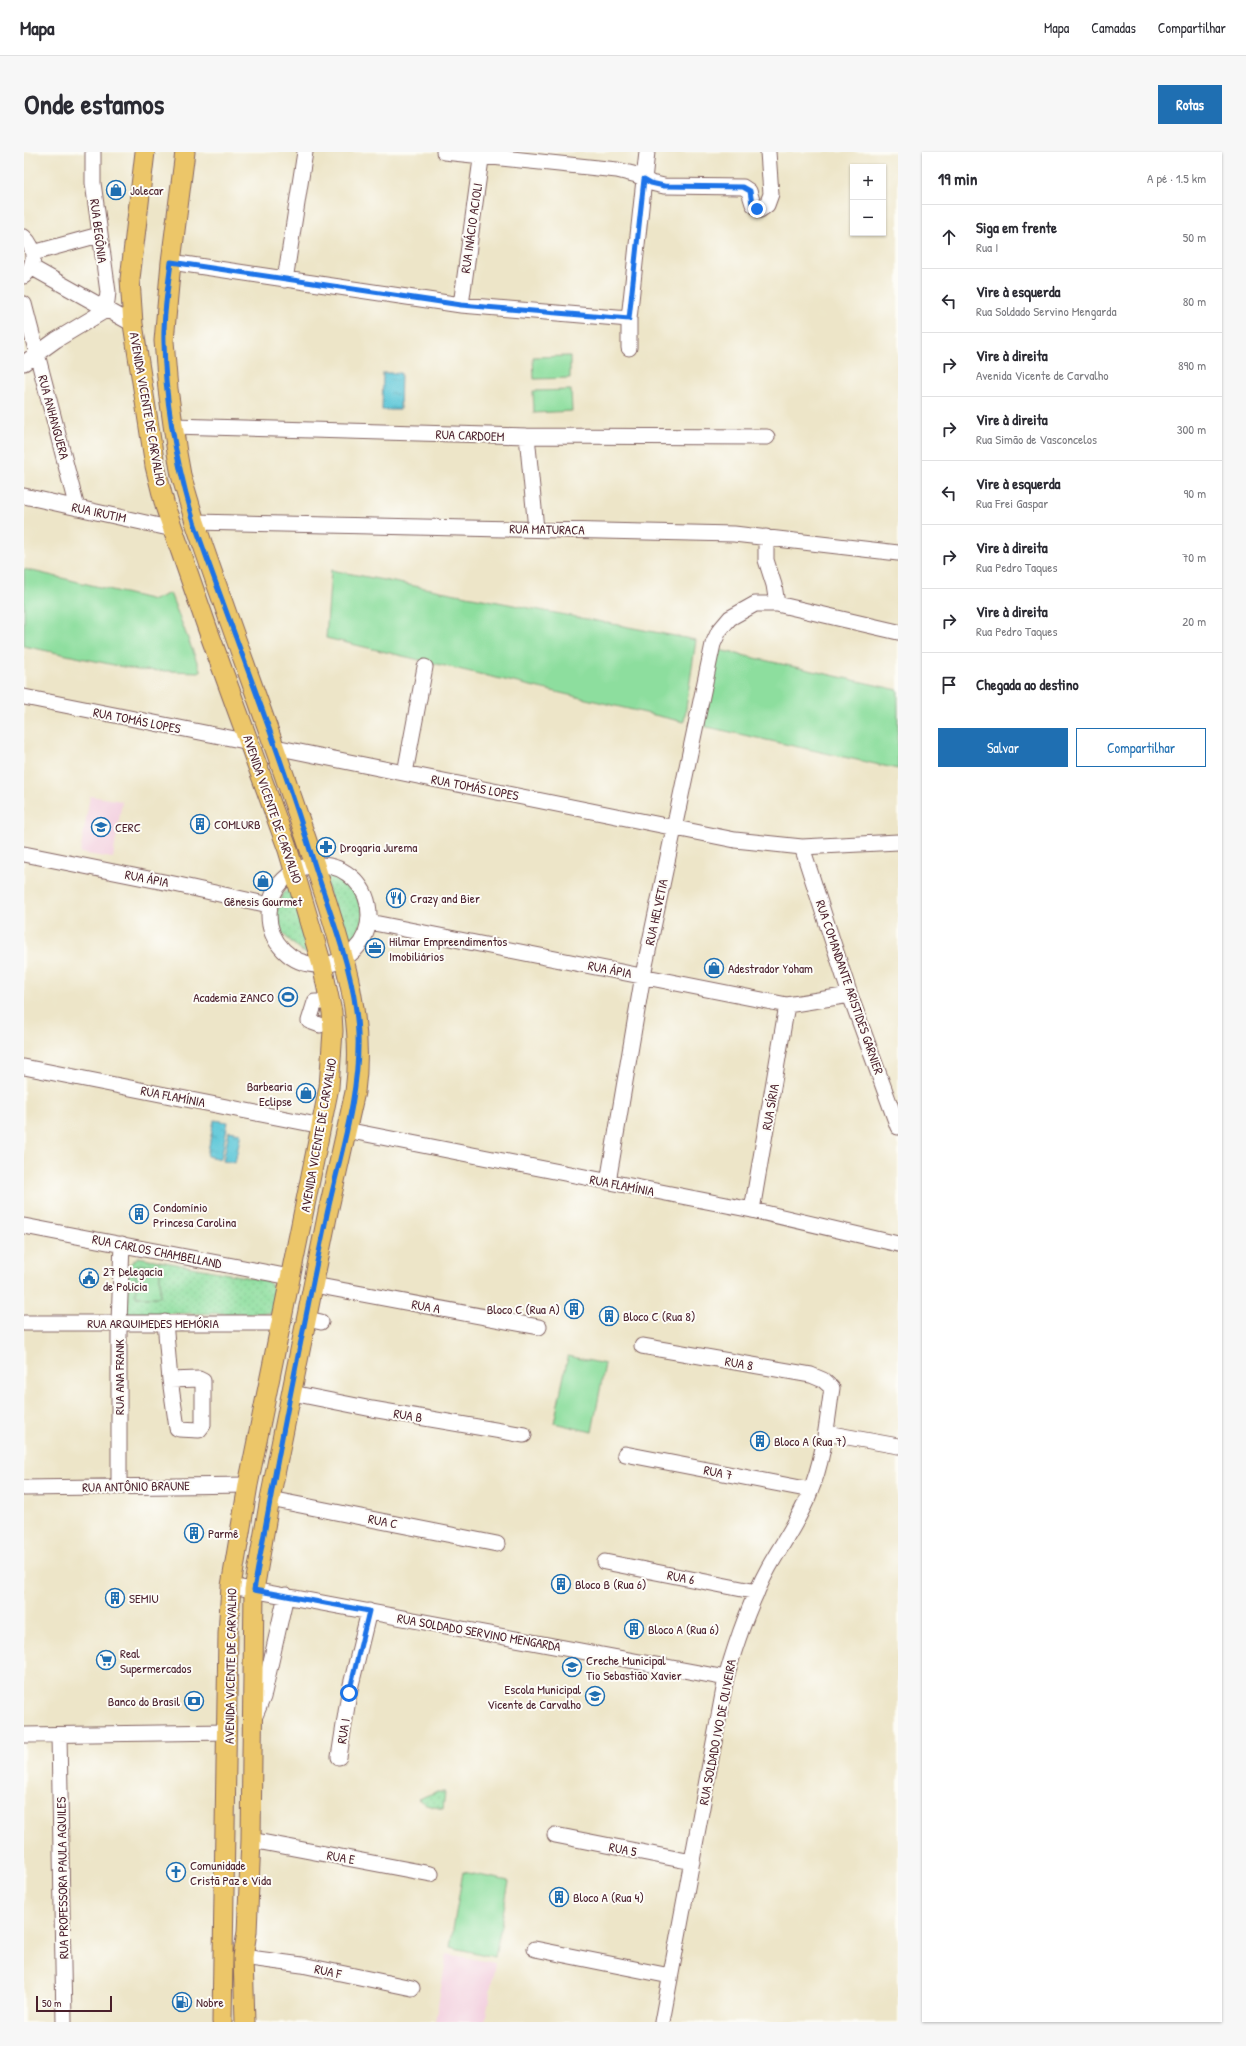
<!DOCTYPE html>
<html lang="pt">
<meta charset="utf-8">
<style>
body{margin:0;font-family:"Patrick Hand",sans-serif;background:#f7f7f7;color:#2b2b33}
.controls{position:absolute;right:12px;top:12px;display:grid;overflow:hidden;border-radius:0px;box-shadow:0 1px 3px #0004}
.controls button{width:36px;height:36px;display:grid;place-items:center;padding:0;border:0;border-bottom:1px solid #e1e1e2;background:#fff;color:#2b2b33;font:20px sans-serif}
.scale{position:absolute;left:12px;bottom:10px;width:76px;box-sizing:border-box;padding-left:4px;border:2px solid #4a1f2b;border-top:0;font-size:11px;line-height:14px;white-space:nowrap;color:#4a1f2b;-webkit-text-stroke:3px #fdfcf7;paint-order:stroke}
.stop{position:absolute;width:12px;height:12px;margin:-9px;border:3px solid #1a73e8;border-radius:50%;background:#fff}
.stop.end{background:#1a73e8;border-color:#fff;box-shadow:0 1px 4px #0008}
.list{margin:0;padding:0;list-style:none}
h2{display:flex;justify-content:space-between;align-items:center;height:52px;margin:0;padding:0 16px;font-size:17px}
h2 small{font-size:13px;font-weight:400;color:#7c7c81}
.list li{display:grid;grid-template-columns:26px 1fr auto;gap:12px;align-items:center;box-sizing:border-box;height:64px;padding:0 16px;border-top:1px solid #e1e1e2}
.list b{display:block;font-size:15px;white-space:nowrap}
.list p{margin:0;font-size:13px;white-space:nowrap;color:#7c7c81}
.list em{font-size:13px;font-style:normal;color:#7c7c81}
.actions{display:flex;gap:8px;padding:12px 16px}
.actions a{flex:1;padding:9px 0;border:1px solid #1f6fb2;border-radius:0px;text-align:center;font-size:14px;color:#1f6fb2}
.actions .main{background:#1f6fb2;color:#fff}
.icon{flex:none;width:22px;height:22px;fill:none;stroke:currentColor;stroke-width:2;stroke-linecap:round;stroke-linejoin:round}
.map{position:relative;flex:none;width:874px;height:1870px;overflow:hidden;border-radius:0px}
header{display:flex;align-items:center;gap:24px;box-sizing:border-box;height:56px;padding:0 20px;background:#fff;border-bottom:1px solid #e1e1e2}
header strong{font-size:19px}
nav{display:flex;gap:22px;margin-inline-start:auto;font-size:14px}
.intro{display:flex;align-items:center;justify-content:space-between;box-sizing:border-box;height:96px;padding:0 24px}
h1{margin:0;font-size:28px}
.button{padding:10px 18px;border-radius:0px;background:#1f6fb2;color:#fff;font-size:14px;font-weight:700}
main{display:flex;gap:24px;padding:0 24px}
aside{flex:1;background:#fff;border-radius:0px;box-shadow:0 1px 3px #0004}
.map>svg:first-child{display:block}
.built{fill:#f3cfdf}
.green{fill:#8dde9e;stroke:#6c7e64}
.park{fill:url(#park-dots);stroke:#6c7e64;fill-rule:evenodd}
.water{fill:url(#water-ripples);stroke:#547382}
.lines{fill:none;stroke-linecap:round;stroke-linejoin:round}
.minor-casing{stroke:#836462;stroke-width:17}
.major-casing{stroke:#836462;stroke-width:21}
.minor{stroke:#fff;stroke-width:15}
.major{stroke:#ecc669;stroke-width:19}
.route{stroke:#1a73e8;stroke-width:5}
.labels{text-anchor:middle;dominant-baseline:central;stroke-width:4;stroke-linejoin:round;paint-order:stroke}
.poi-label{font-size:13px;fill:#4a1f2b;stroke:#fdfcf7;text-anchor:start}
.street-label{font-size:13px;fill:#4a1f2b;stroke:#fdfcf7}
</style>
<header>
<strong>Mapa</strong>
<nav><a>Mapa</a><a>Camadas</a><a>Compartilhar</a></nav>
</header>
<div class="intro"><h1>Onde estamos</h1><a class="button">Rotas</a></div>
<main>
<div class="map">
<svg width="874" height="1870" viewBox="0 0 874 1870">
<defs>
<pattern id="park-dots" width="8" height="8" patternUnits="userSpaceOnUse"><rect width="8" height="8" fill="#8dde9e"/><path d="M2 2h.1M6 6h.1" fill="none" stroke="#7bbe88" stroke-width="1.8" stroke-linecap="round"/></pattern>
<pattern id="water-ripples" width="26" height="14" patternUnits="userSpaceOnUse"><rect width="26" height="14" fill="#5dc7d8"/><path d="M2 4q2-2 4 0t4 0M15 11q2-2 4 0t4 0" fill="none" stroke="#52aaba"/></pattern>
</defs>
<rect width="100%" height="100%" fill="#fdfcf7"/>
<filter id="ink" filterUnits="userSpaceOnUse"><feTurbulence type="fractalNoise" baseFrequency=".025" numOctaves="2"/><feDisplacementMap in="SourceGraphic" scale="8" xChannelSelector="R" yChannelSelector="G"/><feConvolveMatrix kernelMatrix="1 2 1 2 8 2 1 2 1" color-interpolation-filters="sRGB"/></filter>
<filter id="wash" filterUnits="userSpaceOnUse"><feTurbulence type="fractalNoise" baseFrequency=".012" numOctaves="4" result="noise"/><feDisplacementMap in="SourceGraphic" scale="16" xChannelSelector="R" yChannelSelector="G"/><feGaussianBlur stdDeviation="0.9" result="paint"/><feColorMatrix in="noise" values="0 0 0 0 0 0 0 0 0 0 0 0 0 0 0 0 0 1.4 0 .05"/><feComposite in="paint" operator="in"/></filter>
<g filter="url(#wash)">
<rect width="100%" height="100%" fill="#ede5c8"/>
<path class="built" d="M 66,644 L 98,649 L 89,706 L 56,701 Z
M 423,1802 L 471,1811 L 461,1870 L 411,1870 Z"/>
<path class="green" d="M 546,204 L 546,226 L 510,227 L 509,205 Z
M 547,238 L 548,259 L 510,261 L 509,239 Z
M 0,417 L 130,448 L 146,441 L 177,520 L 114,518 L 0,494 Z
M 307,418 L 672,488 L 660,570 L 302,486 Z
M 695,498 L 874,538 L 874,617 L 679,574 Z
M 112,1113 L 136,1113 L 136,1145 L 112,1145 Z
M 544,1204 L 581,1212 L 568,1280 L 530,1271 Z
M 439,1720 L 485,1729 L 471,1805 L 426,1795 Z"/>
<path class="park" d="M 300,721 L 320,727 L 334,744 L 339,762 L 334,783 L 321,799 Z
M 271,729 L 290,806 L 276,798 L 258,781 L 253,759 L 259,742 Z
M 114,1105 L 243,1129 L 250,1135 L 251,1161 L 102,1162 L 104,1114 ZM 112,1113 L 136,1113 L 136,1145 L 112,1145 Z
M 412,1640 L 421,1640 L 419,1657 L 402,1653 L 394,1647 Z"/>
<path class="water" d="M 359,221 L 377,221 L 376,258 L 358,258 Z
M 190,968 L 204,970 L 197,1007 L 183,1004 Z
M 205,979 L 217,981 L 211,1011 L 199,1009 Z"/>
</g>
<g filter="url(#ink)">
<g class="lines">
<g class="minor-casing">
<path id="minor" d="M 69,0 L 69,31 L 84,140 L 82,158
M 420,0 L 593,18 L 613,23 L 627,31 L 640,34 L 719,35 L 725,39 L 729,52 L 736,58 L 743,53 L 747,42 L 744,0
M 0,85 C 12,96 12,113 0,124
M 9,101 L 75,83
M 147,110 L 437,153 L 605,167
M 7,115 L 109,172
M 261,128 L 281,0
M 0,152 L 53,356
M 437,153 L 458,0
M 605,196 L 605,167 L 623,0
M 0,211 L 32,188 L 82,158
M 149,274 L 503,284 L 743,285
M 503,284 L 512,377
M 0,344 L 149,377
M 171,370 L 710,382 L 874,401
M 742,385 L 742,408 L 750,433 L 753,452
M 0,545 L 226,590
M 251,595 L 711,688 L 778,695 L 874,690
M 381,621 L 401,515
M 778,695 L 826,843 L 874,975
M 0,702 L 155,733 L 245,753
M245 763a50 50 0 1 1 100 0a50 50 0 1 1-100 0Z
M 345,770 L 763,853 L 826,843
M 296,873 L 285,869 L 291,850 L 306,850
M 0,915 L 298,974
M 322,978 L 728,1058 L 874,1092
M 584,1030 L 619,823 L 689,492 L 695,479 L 706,466 L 731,452 L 753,452 L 874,480
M 728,1058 L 763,853
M 0,1074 L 266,1125
M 290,1133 L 515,1175
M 283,1167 L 297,1170
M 141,1170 L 146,1228 L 175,1227 L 179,1229 L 179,1273 L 175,1278 L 155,1277 L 153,1276 L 146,1228
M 0,1171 L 258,1171
M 618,1194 L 787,1223 L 799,1228 L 808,1236 C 803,1270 800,1307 786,1340 C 776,1367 759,1390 745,1415 C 726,1450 713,1487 702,1526 L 638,1870
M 268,1241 L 348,1257 L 500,1283
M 802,1281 L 874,1294
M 601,1302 L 787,1338
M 95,1334 L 95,1170 L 98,1092
M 0,1336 L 224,1333
M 246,1347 L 473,1392
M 581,1410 L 733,1440
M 207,1434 L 702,1526
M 230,1566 L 239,1545 L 262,1443
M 0,1583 L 204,1580
M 35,1583 L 40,1870
M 315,1605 L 325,1541 L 345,1459
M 531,1683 L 668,1710
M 227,1688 L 407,1722
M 511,1797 L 646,1824
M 219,1805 L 278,1813 L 388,1836"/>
</g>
<g class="major-casing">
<path id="major" d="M 121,0 L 106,127 L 109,172 L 131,314 L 141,354 L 184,478 L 264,698 L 298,813 L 308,860 L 309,879 L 305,935 L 224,1333 L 207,1434 L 204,1482 L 198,1870
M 161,0 L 147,110 L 140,189 L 144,237 L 153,301 L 157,323 L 171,370 C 210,485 253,598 291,713 C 315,789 342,859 331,940 L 304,1060 L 246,1347 L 230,1438 L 227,1688 L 223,1780 L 219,1805 L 221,1870"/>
</g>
<use href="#minor" class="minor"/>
<use href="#major" class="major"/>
</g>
</g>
<g class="lines" filter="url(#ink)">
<path class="route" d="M 325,1541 L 345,1459 L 230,1438 C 252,1312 277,1186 303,1062 C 316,1003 336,943 334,882 C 332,823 307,766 290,711 C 255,596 210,484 170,370 C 153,313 141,250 140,190 C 139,163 144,136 147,110 L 437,153 L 605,167 L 620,27 L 627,31 L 640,34 L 719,35 L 726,39 L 728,52 L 733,57"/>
</g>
<defs>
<g id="shop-ring" transform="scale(1)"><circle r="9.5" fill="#fdfcf7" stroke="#1f6fb2" stroke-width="1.5"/><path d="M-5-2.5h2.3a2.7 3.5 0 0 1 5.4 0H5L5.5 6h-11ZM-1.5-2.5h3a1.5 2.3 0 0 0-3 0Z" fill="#1f6fb2"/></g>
<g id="building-ring" transform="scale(1)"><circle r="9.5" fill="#fdfcf7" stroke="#1f6fb2" stroke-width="1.5"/><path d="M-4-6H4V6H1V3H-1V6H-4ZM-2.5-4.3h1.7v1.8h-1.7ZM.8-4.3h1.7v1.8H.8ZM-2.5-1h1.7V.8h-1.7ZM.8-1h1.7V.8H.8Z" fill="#1f6fb2"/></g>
<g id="school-ring" transform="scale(1)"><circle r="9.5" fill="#fdfcf7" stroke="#1f6fb2" stroke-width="1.5"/><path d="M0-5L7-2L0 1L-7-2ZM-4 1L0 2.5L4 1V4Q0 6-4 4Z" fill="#1f6fb2"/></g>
<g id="pharmacy-ring" transform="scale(1)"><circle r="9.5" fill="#fdfcf7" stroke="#1f6fb2" stroke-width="1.5"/><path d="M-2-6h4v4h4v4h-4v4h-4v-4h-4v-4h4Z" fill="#1f6fb2"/></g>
<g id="restaurant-ring" transform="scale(1)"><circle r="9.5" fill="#fdfcf7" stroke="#1f6fb2" stroke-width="1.5"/><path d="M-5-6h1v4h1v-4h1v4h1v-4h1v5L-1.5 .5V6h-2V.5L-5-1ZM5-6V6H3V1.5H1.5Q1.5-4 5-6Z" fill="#1f6fb2"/></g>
<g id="office-ring" transform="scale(1)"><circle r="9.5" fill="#fdfcf7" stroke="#1f6fb2" stroke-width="1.5"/><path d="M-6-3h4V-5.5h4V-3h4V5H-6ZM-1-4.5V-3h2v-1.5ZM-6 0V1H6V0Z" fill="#1f6fb2"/></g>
<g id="stadium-ring" transform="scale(1)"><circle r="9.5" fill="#fdfcf7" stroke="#1f6fb2" stroke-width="1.5"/><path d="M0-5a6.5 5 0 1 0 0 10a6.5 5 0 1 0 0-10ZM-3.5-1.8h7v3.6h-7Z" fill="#1f6fb2"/></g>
<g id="civic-ring" transform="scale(1)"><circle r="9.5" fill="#fdfcf7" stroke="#1f6fb2" stroke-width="1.5"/><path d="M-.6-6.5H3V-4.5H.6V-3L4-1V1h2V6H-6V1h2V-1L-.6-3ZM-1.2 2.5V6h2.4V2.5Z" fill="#1f6fb2"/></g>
<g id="supermarket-ring" transform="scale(1)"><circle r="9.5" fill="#fdfcf7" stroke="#1f6fb2" stroke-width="1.5"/><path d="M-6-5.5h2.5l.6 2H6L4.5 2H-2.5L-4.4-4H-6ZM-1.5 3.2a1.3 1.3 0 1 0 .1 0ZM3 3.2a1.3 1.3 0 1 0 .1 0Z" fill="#1f6fb2"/></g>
<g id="bank-ring" transform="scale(1)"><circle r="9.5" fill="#fdfcf7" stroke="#1f6fb2" stroke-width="1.5"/><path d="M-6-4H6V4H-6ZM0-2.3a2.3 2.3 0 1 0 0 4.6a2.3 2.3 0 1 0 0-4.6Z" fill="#1f6fb2"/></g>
<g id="church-ring" transform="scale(1)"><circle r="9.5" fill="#fdfcf7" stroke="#1f6fb2" stroke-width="1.5"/><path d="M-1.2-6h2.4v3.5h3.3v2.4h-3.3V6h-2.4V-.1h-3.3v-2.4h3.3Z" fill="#1f6fb2"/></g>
<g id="fuel-ring" transform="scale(1)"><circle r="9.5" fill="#fdfcf7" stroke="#1f6fb2" stroke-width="1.5"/><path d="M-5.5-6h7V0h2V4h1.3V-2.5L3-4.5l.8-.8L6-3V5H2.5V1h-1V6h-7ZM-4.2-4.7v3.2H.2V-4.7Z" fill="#1f6fb2"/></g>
</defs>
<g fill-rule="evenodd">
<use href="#shop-ring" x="92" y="38"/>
<use href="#building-ring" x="176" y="672"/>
<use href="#school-ring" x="77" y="675"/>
<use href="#pharmacy-ring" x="302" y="695"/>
<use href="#shop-ring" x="239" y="729"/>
<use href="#restaurant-ring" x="372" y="746"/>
<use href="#office-ring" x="351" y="796"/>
<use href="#shop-ring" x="690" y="816"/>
<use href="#stadium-ring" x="264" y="845"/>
<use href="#shop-ring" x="282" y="941"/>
<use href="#building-ring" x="115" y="1062"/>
<use href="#civic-ring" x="65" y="1126"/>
<use href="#building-ring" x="550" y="1157"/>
<use href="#building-ring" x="585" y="1164"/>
<use href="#building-ring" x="736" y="1289"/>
<use href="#building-ring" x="170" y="1381"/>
<use href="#building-ring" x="537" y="1432"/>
<use href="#building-ring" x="91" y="1446"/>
<use href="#building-ring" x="610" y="1477"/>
<use href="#supermarket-ring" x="82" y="1508"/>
<use href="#school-ring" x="548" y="1515"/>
<use href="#school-ring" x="571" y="1544"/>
<use href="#bank-ring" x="170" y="1549"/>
<use href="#church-ring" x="152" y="1720"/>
<use href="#building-ring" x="535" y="1745"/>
<use href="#fuel-ring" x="158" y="1850"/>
</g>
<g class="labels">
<g class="poi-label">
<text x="106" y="38">Jolecar</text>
<text x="190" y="672">COMLURB</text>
<text x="91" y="675">CERC</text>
<text x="316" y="695">Drogaria Jurema</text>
<text x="386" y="746">Crazy and Bier</text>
<text x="239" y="749" text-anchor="middle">Gênesis Gourmet</text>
<text x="365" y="789">Hilmar Empreendimentos<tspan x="365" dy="15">Imobiliários</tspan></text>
<text x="704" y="816">Adestrador Yoham</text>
<text x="250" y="845" text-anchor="end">Academia ZANCO</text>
<text x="268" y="934" text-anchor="end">Barbearia<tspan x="268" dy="15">Eclipse</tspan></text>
<text x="129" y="1055">Condomínio<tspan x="129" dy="15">Princesa Carolina</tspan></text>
<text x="79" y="1119">27 Delegacia<tspan x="79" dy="15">de Polícia</tspan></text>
<text x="536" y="1157" text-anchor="end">Bloco C (Rua A)</text>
<text x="599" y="1164">Bloco C (Rua 8)</text>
<text x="750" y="1289">Bloco A (Rua 7)</text>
<text x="184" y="1381">Parmê</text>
<text x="551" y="1432">Bloco B (Rua 6)</text>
<text x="105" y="1446">SEMIU</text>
<text x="624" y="1477">Bloco A (Rua 6)</text>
<text x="96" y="1501">Real<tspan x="96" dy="15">Supermercados</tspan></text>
<text x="562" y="1508">Creche Municipal<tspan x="562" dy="15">Tio Sebastião Xavier</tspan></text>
<text x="557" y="1537" text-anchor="end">Escola Municipal<tspan x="557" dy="15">Vicente de Carvalho</tspan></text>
<text x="156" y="1549" text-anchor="end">Banco do Brasil</text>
<text x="166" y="1713">Comunidade<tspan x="166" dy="15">Cristã Paz e Vida</tspan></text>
<text x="549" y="1745">Bloco A (Rua 4)</text>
<text x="172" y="1850">Nobre</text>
</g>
<g class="street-label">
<text transform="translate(447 76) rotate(-82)">RUA INÁCIO ACIOLI</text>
<text transform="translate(75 79) rotate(83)">RUA BEGÔNIA</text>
<text transform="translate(124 257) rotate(80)">AVENIDA VICENTE DE CARVALHO</text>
<text transform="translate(30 265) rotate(75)">RUA ANHANGUERA</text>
<text transform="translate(446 283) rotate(2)">RUA CARDOEM</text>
<text transform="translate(75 360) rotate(12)">RUA IRUTIM</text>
<text transform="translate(523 377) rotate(1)">RUA MATURACA</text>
<text transform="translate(113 568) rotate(11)">RUA TOMÁS LOPES</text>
<text transform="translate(451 635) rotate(11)">RUA TOMÁS LOPES</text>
<text transform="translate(249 657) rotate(71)">AVENIDA VICENTE DE CARVALHO</text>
<text transform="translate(123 726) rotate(11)">RUA ÁPIA</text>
<text transform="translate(632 760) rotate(-78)">RUA HELVETIA</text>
<text transform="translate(586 817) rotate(11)">RUA ÁPIA</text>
<text transform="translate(826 835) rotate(71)">RUA COMANDANTE ARISTIDES GARNIER</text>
<text transform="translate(149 944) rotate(11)">RUA FLAMÍNIA</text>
<text transform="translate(746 955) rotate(-80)">RUA SÍRIA</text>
<text transform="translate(294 983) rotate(-80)">AVENIDA VICENTE DE CARVALHO</text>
<text transform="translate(598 1033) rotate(11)">RUA FLAMÍNIA</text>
<text transform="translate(133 1099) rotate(11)">RUA CARLOS CHAMBELLAND</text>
<text transform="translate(402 1154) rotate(10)">RUA A</text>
<text x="129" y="1171">RUA ARQUIMEDES MEMÓRIA</text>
<text transform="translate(715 1211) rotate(10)">RUA 8</text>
<text transform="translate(95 1225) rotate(-90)">RUA ANA FRANK</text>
<text transform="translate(384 1263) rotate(9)">RUA B</text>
<text transform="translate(694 1320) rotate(11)">RUA 7</text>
<text transform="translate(112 1334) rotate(-1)">RUA ANTÔNIO BRAUNE</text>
<text transform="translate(359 1369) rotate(11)">RUA C</text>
<text transform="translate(657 1425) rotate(11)">RUA 6</text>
<text transform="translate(455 1480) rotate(10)">RUA SOLDADO SERVINO MENGARDA</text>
<text transform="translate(206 1514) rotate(-89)">AVENIDA VICENTE DE CARVALHO</text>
<text transform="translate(319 1579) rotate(-81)">RUA I</text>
<text transform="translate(693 1580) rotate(-79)">RUA SOLDADO IVO DE OLIVEIRA</text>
<text transform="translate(599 1697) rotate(11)">RUA 5</text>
<text transform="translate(317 1705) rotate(10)">RUA E</text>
<text transform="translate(38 1726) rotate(-91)">RUA PROFESSORA PAULA AQUILES</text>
<text transform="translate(304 1819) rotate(12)">RUA F</text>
</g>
</g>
</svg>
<div class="controls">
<button>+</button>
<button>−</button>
</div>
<div class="scale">50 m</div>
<div class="stop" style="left:325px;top:1541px"></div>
<div class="stop end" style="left:733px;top:57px"></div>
</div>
<aside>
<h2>19 min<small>A pé · 1.5 km</small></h2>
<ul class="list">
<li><svg class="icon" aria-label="ahead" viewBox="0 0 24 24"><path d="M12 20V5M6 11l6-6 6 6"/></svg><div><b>Siga em frente</b><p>Rua I</p></div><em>50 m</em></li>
<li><svg class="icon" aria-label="left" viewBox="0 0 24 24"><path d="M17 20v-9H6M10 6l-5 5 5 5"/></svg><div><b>Vire à esquerda</b><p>Rua Soldado Servino Mengarda</p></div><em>80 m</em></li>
<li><svg class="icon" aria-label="right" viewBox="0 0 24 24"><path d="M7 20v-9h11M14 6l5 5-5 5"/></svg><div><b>Vire à direita</b><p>Avenida Vicente de Carvalho</p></div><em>890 m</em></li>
<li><svg class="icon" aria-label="right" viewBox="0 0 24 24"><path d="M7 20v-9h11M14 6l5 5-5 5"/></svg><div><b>Vire à direita</b><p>Rua Simão de Vasconcelos</p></div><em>300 m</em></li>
<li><svg class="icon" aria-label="left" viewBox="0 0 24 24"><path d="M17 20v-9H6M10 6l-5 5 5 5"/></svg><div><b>Vire à esquerda</b><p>Rua Frei Gaspar</p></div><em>90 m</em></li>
<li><svg class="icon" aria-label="right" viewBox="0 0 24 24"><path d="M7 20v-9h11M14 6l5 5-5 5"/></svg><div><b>Vire à direita</b><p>Rua Pedro Taques</p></div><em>70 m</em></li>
<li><svg class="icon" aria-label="right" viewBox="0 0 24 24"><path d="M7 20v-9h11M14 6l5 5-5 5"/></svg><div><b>Vire à direita</b><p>Rua Pedro Taques</p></div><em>20 m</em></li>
<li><svg class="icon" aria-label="arrive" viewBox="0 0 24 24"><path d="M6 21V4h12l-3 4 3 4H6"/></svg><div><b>Chegada ao destino</b></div></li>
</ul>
<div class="actions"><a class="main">Salvar</a><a>Compartilhar</a></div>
</aside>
</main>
